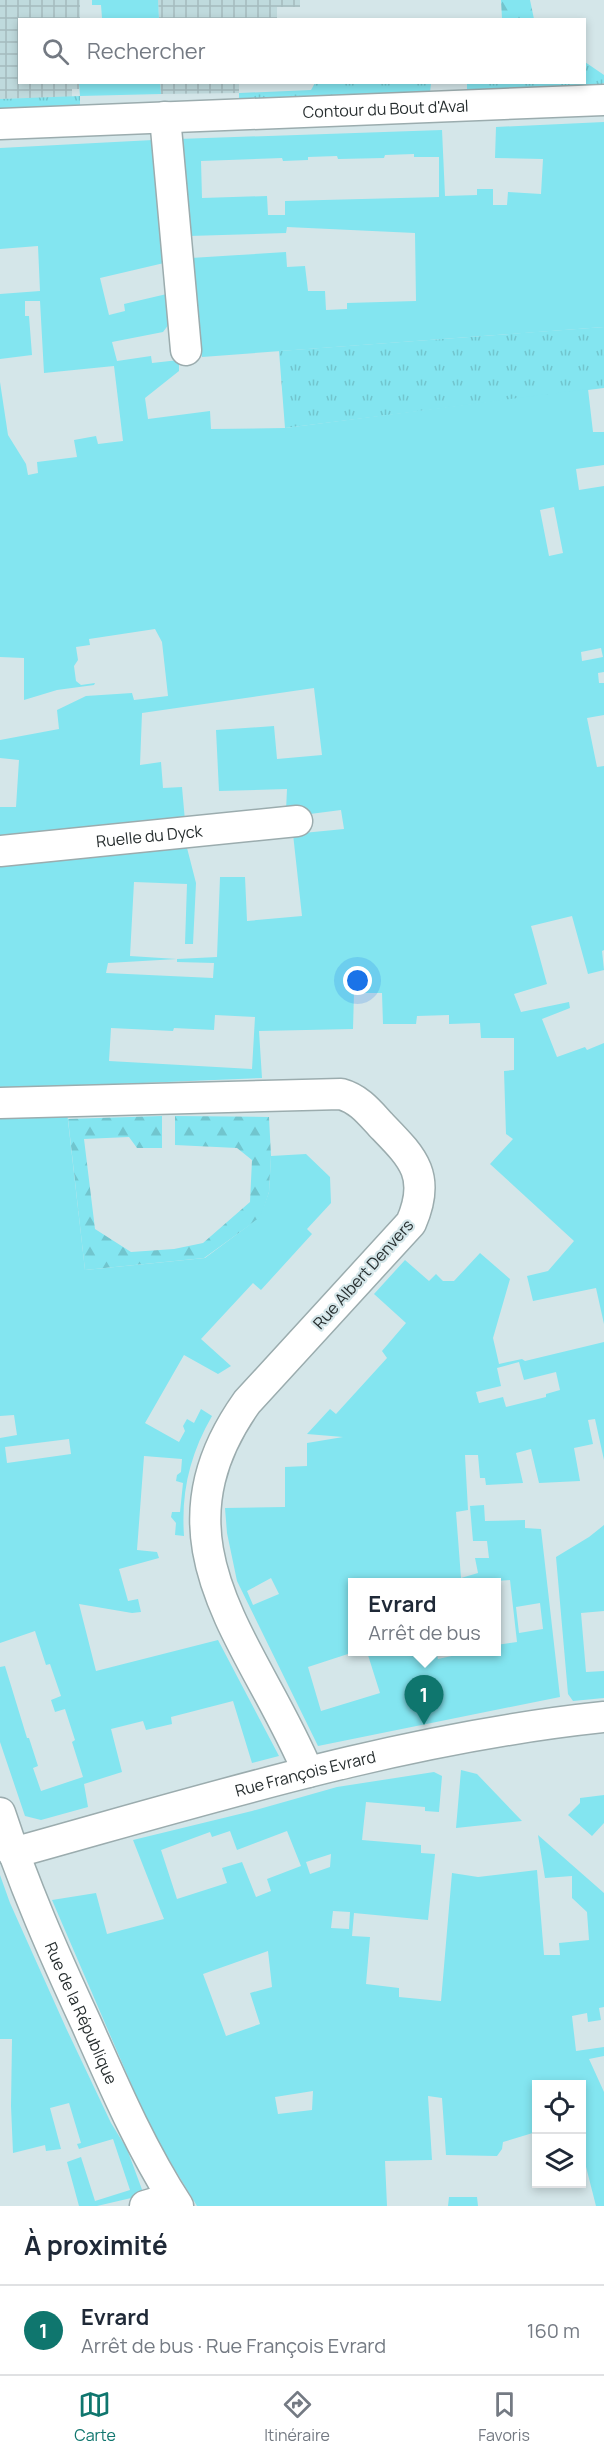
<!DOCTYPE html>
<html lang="fr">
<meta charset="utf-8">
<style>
body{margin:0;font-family:Manrope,sans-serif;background:#f6f6f7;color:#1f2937}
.controls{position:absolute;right:18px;bottom:18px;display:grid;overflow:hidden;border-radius:0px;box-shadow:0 3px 9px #0003}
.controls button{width:54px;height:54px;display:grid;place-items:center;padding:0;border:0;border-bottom:2px solid #e0e1e3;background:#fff;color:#1f2937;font:30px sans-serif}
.you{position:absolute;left:358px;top:981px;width:21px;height:21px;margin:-15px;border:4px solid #fff;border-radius:50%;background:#1a73e8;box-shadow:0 0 0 9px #1a73e833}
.badge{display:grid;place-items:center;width:39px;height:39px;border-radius:50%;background:#0f766e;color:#fff;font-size:20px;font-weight:700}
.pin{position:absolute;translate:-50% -50px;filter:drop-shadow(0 2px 3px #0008)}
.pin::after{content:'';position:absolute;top:32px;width:21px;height:18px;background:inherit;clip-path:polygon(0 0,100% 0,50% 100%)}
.popup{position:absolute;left:348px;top:1578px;width:153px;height:78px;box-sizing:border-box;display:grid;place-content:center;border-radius:0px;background:#fff;filter:drop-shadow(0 2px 4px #0005);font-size:20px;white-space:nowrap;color:#747a83}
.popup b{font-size:22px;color:#1f2937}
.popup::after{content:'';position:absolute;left:50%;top:100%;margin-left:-12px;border:12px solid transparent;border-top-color:#fff}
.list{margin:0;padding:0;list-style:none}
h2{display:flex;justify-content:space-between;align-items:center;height:78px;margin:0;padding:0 24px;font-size:26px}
h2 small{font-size:20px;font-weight:400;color:#747a83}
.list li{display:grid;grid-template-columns:39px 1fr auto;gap:18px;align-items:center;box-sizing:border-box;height:90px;padding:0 24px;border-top:2px solid #e0e1e3}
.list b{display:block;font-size:22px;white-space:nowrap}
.list p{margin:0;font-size:20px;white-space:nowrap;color:#747a83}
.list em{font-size:20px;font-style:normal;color:#747a83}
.icon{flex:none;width:33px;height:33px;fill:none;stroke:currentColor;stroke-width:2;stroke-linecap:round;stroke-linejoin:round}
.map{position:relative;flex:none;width:604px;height:2206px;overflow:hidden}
.search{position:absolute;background:#fff;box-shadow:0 3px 9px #0003;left:18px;right:18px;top:18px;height:66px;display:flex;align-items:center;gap:15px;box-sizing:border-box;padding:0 21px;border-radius:0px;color:#747a83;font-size:22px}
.sheet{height:168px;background:#fff}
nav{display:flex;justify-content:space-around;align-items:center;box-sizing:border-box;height:84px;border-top:2px solid #e0e1e3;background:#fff;font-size:16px;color:#747a83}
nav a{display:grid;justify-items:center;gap:3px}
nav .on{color:#0f766e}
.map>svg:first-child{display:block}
.industrial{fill:url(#industrial-grid)}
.grass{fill:url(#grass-tufts)}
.forest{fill:url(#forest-firs)}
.garden{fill:#83e5f0;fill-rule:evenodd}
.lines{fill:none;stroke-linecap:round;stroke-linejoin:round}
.minor-casing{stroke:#9bacae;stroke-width:33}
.minor{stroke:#fff;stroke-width:30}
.labels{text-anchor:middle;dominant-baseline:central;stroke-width:4.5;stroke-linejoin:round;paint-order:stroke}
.street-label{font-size:16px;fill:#272e2f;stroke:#d4e6e9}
</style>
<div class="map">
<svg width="604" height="2206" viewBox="0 0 604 2206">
<defs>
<pattern id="industrial-grid" width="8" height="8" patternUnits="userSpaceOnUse" patternTransform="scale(1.5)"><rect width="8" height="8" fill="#bfdadd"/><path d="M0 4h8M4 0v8" fill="none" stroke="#a4bbbe"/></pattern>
<pattern id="grass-tufts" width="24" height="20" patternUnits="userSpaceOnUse" patternTransform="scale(1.5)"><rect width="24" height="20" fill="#83e5f0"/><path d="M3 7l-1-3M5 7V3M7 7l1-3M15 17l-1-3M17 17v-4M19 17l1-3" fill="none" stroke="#71c5ce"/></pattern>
<pattern id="forest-firs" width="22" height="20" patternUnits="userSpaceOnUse" patternTransform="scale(1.5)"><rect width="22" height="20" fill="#83e5f0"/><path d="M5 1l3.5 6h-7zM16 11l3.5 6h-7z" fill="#71c5ce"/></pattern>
</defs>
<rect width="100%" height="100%" fill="#d4e6e9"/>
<path class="industrial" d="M 0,0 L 80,0 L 80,19 L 20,20 L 20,82 L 79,83 L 79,89 L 72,89 L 72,97 L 0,99 Z
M 158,0 L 300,0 L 300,7 L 277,7 L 277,19 L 159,20 Z
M 160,83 L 239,83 L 239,93 L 161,94 Z"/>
<path class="grass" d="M 585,62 L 604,75 L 604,83 L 597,86 L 467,91 L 467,83 L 584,82 Z
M 315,83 L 431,83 L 430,93 L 239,101 L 239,93 L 311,90 Z
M 80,96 L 80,109 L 0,112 L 0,99 Z
M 604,327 L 604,388 L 285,428 L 279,351 Z"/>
<path class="forest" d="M 501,0 L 530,0 L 534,19 L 502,19 Z
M 162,1116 L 162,1148 L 137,1148 L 129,1137 L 84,1139 L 95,1229 L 131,1252 L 174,1249 L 203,1243 L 250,1202 L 252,1160 L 237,1148 L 175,1145 L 175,1116 L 269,1117 L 271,1156 L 269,1192 L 261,1217 L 204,1258 L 85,1270 L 68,1119 Z"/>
<path class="garden" d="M 92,0 L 158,0 L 159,19 L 80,19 L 102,18 L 101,5 L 92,5 Z
M 79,83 L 160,83 L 161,94 L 80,96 Z
M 604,122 L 604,327 L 202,357 L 191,258 L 286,252 L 287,267 L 305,266 L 308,291 L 325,291 L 326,310 L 347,309 L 347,303 L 416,301 L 415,233 L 287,227 L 286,233 L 189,236 L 178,139 L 442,130 L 445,196 L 477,195 L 477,189 L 493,189 L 493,205 L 507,205 L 508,192 L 541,194 L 543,159 L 495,158 L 496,127 ZM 414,154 L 414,157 L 439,157 L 439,197 L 285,201 L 285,215 L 268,215 L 267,196 L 202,198 L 201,161 L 282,158 L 283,161 L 308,160 L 308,157 L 337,156 L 338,159 L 384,158 L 385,155 Z
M 153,140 L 164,263 L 100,278 L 109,315 L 125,311 L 124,304 L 171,293 L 172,320 L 163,332 L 112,342 L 117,361 L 151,356 L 152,363 L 179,360 L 179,371 L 145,398 L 148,419 L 210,411 L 211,429 L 285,428 L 588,389 L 593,432 L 604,432 L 604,465 L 576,469 L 579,490 L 604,486 L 604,672 L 598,673 L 599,683 L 604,683 L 604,715 L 587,718 L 597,767 L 604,766 L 604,950 L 602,951 L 604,970 L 588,974 L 572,916 L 531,926 L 547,984 L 514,994 L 521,1012 L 569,1002 L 570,1008 L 542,1019 L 557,1057 L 585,1047 L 587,1050 L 604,1043 L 604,1324 L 596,1288 L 533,1301 L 527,1276 L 548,1271 L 574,1241 L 490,1164 L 513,1139 L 506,1134 L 504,1071 L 514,1070 L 514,1038 L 481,1038 L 480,1023 L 449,1024 L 449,1015 L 417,1016 L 416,1024 L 383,1024 L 382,993 L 354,993 L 353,1029 L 259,1031 L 262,1078 L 0,1089 L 0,863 L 186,844 L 196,883 L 193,944 L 185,944 L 187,884 L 134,882 L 130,956 L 177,959 L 217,957 L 220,877 L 245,877 L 247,921 L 302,916 L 293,834 L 344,829 L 341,810 L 310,814 L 308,809 L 286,811 L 287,789 L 219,791 L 216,730 L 274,726 L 277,759 L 322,755 L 314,688 L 142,713 L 140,765 L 161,762 L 163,788 L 182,787 L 185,821 L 0,839 L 0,807 L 16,807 L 19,760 L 0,758 L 0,740 L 59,729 L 57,710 L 86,696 L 132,693 L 134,700 L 168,696 L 162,642 L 155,629 L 89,639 L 90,645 L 76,647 L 78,660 L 74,666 L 76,681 L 81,685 L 95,683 L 94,685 L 57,690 L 24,700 L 24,658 L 0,657 L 0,382 L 8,435 L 26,464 L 28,475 L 38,473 L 37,462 L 77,457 L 74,440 L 96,436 L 98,444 L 123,441 L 114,366 L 44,373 L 40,301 L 25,301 L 25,316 L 29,316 L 32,355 L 0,359 L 0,294 L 40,291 L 38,246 L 0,249 L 0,148 ZM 554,507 L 563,553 L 549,556 L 540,510 ZM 601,648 L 603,657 L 582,661 L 581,652 ZM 177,959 L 177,962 L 214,963 L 213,978 L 106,973 L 108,963 ZM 215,1015 L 255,1017 L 252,1069 L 109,1061 L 111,1028 L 173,1031 L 174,1028 L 214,1030 Z
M 67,1112 L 85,1270 L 205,1258 L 260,1217 L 269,1192 L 271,1156 L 306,1154 L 330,1177 L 331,1203 L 307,1229 L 312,1234 L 261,1290 L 253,1283 L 201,1339 L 231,1366 L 218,1374 L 184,1355 L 145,1423 L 179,1442 L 185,1431 L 183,1426 L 187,1419 L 194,1423 L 201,1409 L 212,1416 C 190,1454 181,1492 184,1536 L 175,1535 L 176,1523 L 171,1517 L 172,1512 L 180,1512 L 183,1483 L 176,1481 L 177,1475 L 181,1472 L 182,1459 L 144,1456 L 137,1550 L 157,1552 L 159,1558 L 119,1569 L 128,1601 L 138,1599 L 141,1612 L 132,1613 L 79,1604 L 96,1671 L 218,1640 L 279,1756 L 252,1763 L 233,1701 L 171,1717 L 172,1724 L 146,1730 L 143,1721 L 111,1729 L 122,1772 L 84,1784 L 88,1807 L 41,1820 L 25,1816 L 0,1742 L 0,1667 L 5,1666 L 27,1738 L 29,1738 L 38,1766 L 33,1768 L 41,1791 L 83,1777 L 72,1742 L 75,1740 L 65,1709 L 55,1712 L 51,1700 L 61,1696 L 50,1664 L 46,1665 L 35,1631 L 0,1643 L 0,1438 L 17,1435 L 14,1415 L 0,1416 L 0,1115 ZM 69,1439 L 71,1454 L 7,1463 L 5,1447 Z
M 480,1253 L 510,1279 L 493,1338 L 499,1364 L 522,1359 L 525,1361 L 604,1342 L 604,1460 L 595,1419 L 588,1420 L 593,1444 L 574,1448 L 580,1481 L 539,1483 L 531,1449 L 516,1453 L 523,1483 L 486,1485 L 485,1478 L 480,1478 L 478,1455 L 465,1455 L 468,1510 L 456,1512 L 461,1578 L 478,1573 L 475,1558 L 489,1558 L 487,1541 L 473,1541 L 470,1506 L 484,1505 L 485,1521 L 525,1520 L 525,1528 L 541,1529 L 560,1697 L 318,1746 L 237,1581 L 227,1533 L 225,1508 L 285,1507 L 285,1467 L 307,1466 L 307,1443 L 343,1437 L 307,1434 L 330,1409 L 336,1414 L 387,1358 L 382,1351 L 406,1323 L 374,1294 L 405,1260 L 429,1281 L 436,1274 L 443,1281 L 454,1281 ZM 519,1362 L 524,1380 L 556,1372 L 560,1390 L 546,1394 L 546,1397 L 506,1407 L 503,1397 L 479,1403 L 476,1392 L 501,1386 L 497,1368 ZM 271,1578 L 279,1594 L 253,1605 L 247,1591 ZM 510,1580 L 517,1642 L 496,1645 L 496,1652 L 470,1652 L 438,1659 L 436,1652 L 367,1652 L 380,1693 L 321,1711 L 308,1667 L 354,1652 L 352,1652 L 352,1582 L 483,1582 ZM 540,1603 L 543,1629 L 519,1633 L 516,1607 Z
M 604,1525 L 604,1611 L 581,1613 L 586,1672 L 604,1671 L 604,1698 L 573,1701 L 568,1694 L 556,1557 L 589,1537 Z
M 461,1770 L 477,1774 L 522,1821 L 456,1828 Z
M 434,1772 L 442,1776 L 439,1812 L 425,1811 L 425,1807 L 366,1802 L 362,1840 L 421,1845 L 421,1853 L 435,1854 L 428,1920 L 354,1913 L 352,1936 L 370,1937 L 366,1984 L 399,1988 L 399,1997 L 441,2001 L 452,1873 L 478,1877 L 537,1870 L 544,1955 L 560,1955 L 559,1943 L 589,1940 L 587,1912 L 572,1898 L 572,1876 L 545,1878 L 538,1835 L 604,1893 L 604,2007 L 599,2008 L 601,2020 L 588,2022 L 587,2013 L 572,2016 L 576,2051 L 604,2047 L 604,2056 L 589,2059 L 604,2092 L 604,2206 L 596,2206 L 582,2151 L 582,2084 L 536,2084 L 536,2132 L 503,2142 L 502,2149 L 497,2156 L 446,2155 L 442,2098 L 428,2096 L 432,2160 L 385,2161 L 387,2206 L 197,2206 L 151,2130 L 52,1900 L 96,1893 L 107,1934 L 164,1919 L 133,1840 L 252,1811 L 337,1787 ZM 230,1831 L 237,1850 L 287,1831 L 301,1866 L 267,1879 L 271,1891 L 256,1897 L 242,1862 L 222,1868 L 227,1883 L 177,1899 L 161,1850 L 210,1832 L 212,1837 ZM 331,1854 L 330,1867 L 310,1874 L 306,1862 ZM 333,1911 L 350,1912 L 349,1929 L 331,1928 ZM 268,1951 L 272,1987 L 250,1993 L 260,2024 L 226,2036 L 203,1974 ZM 313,2091 L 312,2110 L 278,2114 L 275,2097 Z
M 604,1795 L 604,1823 L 592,1836 L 568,1815 L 580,1803 L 580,1798 Z
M 0,1875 L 10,1903 L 66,2028 L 111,2123 L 127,2149 L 144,2195 L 97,2206 L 79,2206 L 67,2162 L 81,2157 L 95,2201 L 130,2190 L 113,2139 L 79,2149 L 77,2144 L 81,2143 L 69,2103 L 50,2108 L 61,2149 L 46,2151 L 45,2145 L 13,2153 L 11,2106 L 12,2039 L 0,2039 Z
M 449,2197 L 477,2197 L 478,2206 L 448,2206 Z"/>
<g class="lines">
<g class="minor-casing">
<g id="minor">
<path d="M 165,117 L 186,350"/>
<path id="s1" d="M 0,124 L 604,100"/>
<path id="s2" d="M 0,851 L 297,821"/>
<path d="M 0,1103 L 341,1094 C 359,1099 369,1112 381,1125 C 412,1157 432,1175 411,1223 L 247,1402 C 146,1544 253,1641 308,1772"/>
<path id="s3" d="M 0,1813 C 24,1886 54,1954 86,2023 C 114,2086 141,2149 178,2206"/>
<path id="s4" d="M 13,1853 C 208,1799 402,1738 604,1717"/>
<path d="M 145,2206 L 172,2198"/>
</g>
</g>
<use href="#minor" class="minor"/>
</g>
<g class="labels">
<g class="street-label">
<text stroke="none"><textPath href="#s1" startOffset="386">Contour du Bout d'Aval</textPath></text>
<text stroke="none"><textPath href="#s2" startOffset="150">Ruelle du Dyck</textPath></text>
<text transform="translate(363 1274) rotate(-48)">Rue Albert Denvers</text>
<text stroke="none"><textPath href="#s4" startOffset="303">Rue François Evrard</textPath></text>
<text stroke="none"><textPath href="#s3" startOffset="216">Rue de la République</textPath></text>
</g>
</g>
</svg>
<div class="controls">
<button><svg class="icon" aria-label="locate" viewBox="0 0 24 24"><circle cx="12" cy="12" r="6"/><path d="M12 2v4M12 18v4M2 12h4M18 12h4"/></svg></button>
<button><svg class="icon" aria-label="layers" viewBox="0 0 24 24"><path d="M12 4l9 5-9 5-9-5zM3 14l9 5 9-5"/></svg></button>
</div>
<div class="you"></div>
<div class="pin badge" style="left:424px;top:1725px">1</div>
<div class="popup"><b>Evrard</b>Arrêt de bus</div>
<div class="search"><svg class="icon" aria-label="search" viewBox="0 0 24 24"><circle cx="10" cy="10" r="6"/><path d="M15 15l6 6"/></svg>Rechercher</div>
</div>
<section class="sheet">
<h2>À proximité<small></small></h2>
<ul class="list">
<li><span class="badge">1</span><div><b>Evrard</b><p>Arrêt de bus · Rue François Evrard</p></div><em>160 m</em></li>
</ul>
</section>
<nav>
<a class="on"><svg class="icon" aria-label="map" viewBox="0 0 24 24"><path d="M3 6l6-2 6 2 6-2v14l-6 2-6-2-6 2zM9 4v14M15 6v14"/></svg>Carte</a>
<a><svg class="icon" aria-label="directions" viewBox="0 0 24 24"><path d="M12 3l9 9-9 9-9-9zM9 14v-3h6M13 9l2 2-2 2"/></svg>Itinéraire</a>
<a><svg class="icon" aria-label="saved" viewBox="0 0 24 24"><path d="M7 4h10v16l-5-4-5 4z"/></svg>Favoris</a>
</nav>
